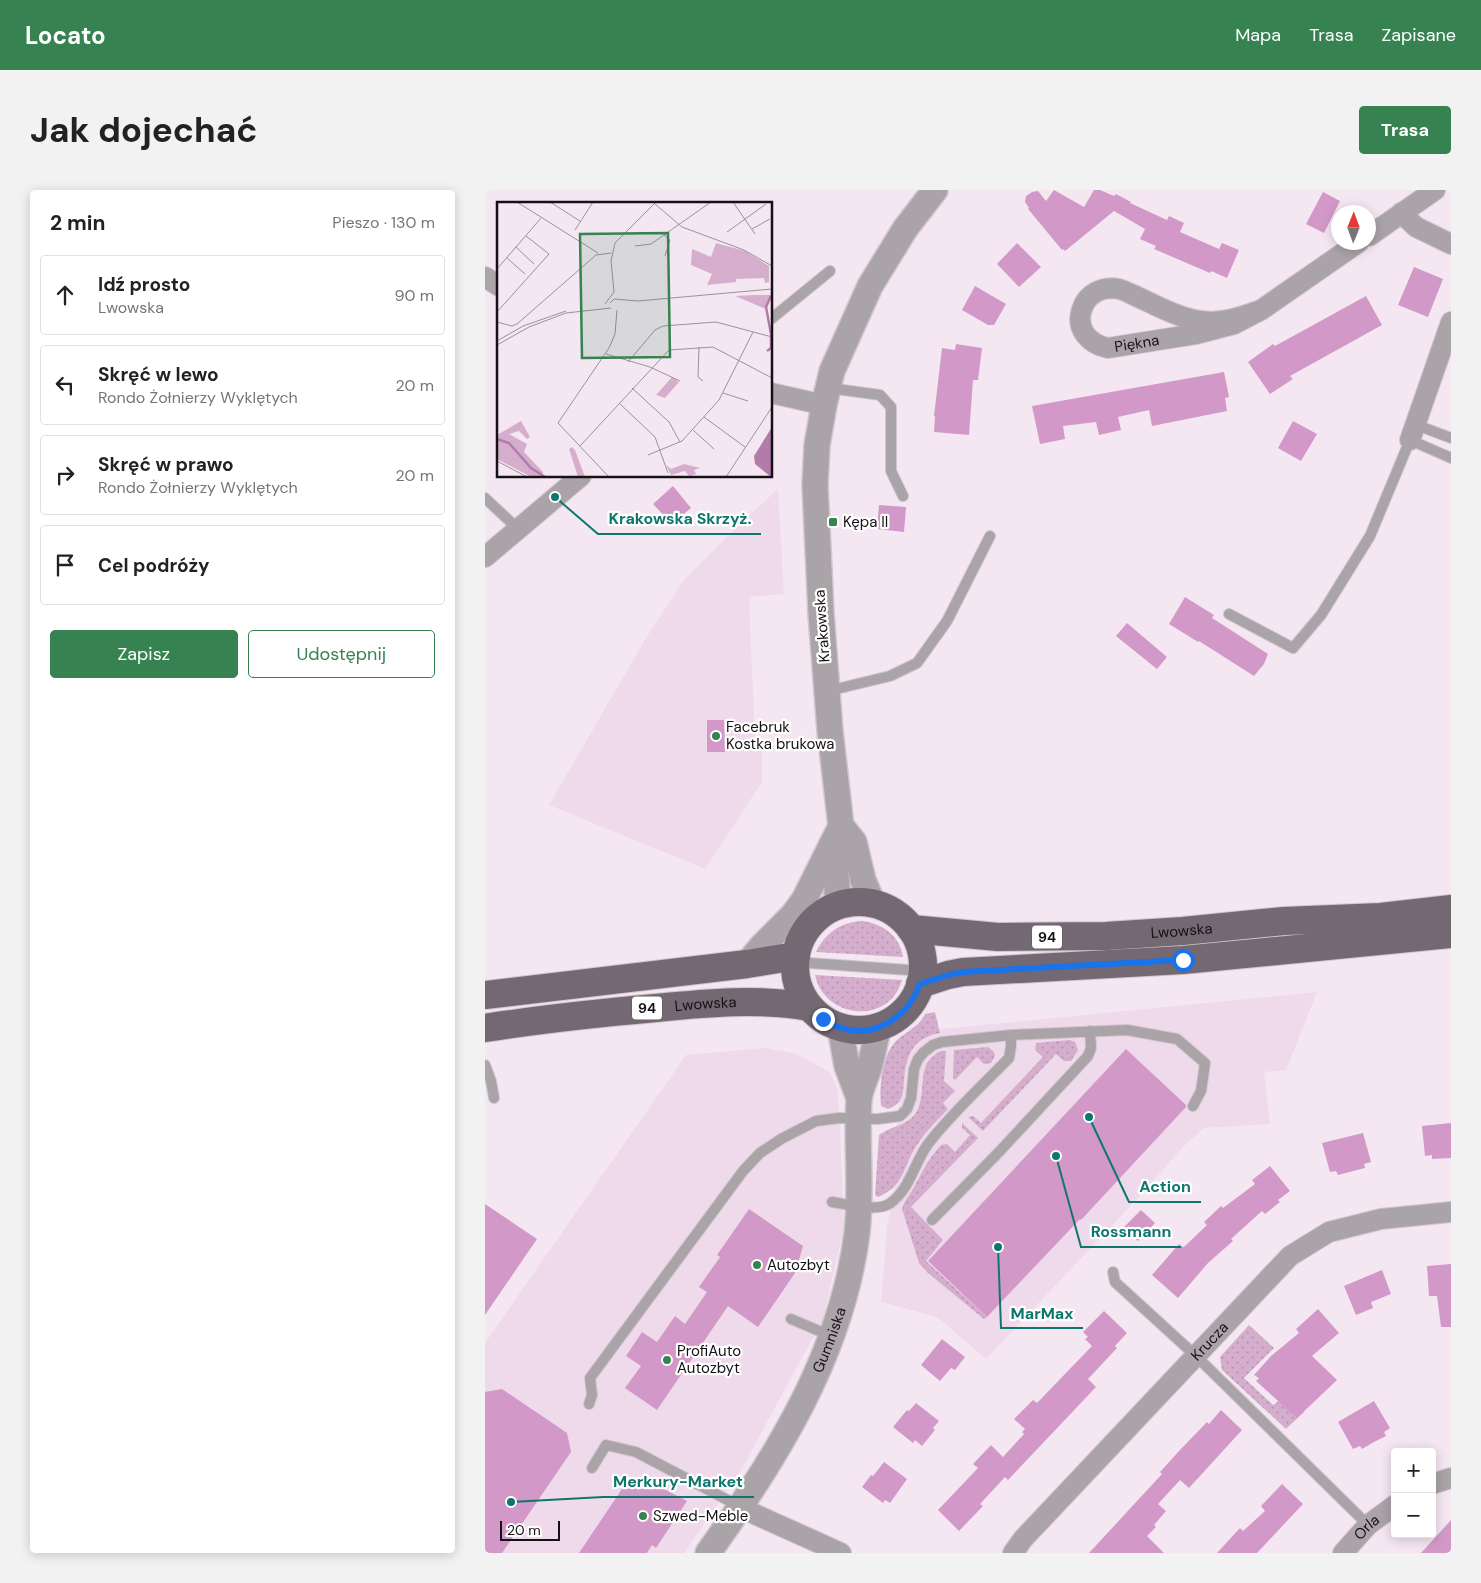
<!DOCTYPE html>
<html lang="pl">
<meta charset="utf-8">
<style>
body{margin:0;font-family:"DM Sans",sans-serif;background:#f2f2f2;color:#222}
.controls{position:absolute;right:15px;bottom:15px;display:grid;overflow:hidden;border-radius:5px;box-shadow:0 2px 12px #0003}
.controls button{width:45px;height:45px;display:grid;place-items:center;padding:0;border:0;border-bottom:1px solid #e0e0e0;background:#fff;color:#222;font:25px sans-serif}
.compass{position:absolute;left:846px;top:15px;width:45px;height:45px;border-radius:50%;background:#fff;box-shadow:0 2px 12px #0003;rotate:1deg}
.scale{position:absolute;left:15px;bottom:12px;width:60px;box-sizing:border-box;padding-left:5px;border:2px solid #151114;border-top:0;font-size:14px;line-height:18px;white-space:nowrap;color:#151114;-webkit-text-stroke:4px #fff;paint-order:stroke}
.stop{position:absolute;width:15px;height:15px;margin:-11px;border:4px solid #1a73e8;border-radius:50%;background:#fff}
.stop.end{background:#1a73e8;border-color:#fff;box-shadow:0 1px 5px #0008}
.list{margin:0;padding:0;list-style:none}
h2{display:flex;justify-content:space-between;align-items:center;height:65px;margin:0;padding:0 20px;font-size:21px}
h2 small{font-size:16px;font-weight:400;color:#767676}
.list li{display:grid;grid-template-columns:32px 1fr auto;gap:15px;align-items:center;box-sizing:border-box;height:80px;margin:0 10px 10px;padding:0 10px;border:1px solid #e0e0e0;border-radius:5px}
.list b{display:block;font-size:19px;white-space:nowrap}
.list p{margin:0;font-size:16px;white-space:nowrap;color:#767676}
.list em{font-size:16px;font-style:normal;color:#767676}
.actions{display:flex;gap:10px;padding:15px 20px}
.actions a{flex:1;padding:11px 0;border:1px solid #368250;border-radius:5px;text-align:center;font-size:18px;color:#368250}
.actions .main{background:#368250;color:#fff}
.icon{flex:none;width:28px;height:28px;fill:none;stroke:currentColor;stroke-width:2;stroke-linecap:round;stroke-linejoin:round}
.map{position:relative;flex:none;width:966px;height:1363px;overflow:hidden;border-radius:5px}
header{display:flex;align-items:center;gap:30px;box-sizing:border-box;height:70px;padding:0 25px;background:#368250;color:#fff}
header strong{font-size:24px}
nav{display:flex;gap:28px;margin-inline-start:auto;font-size:18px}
.intro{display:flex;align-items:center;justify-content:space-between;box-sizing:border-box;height:120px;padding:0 30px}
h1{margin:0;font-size:35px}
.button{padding:12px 22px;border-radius:5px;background:#368250;color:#fff;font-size:18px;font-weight:700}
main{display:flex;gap:30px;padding:0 30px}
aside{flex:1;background:#fff;border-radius:5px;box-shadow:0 2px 12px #0003}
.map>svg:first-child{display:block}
.built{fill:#eedaea}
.grass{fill:url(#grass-dots)}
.building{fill:#d299c8}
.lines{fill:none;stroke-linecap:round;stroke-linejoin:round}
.service-casing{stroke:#d1c5ce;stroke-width:12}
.minor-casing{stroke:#d1c5ce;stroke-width:22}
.tertiary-casing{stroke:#d1c5ce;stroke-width:28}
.primary-casing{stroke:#d1c5ce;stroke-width:30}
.service{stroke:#aaa4a9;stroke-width:10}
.minor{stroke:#aaa4a9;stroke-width:20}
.tertiary{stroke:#aaa4a9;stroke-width:25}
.primary{stroke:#746972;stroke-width:28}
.route{stroke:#1a73e8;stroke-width:6}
.poi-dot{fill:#368250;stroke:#fff;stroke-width:2}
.labels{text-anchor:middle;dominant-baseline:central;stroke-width:4.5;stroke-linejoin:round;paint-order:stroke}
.shield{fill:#fff;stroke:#5b585a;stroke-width:1}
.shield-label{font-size:14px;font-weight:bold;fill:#151114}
.street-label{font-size:15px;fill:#151114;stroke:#fff}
.poi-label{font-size:15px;fill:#151114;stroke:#fff;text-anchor:start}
.inset-river{fill:none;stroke:#b27caa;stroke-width:2.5}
.inset-road{fill:none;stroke:#9b9199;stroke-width:1}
.view{fill:#368250;fill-opacity:0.15;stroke:#368250;stroke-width:2.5}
.inset-edge{fill:none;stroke:#151114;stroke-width:2.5}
.leader{fill:none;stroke:#0f766e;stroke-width:2}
.callout-dot{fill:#0f766e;stroke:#fff;stroke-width:2}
.callout-label{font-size:16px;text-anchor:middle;font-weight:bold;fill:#0f766e;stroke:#fff;stroke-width:4.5;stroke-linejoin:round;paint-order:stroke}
</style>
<header>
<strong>Locato</strong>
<nav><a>Mapa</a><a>Trasa</a><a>Zapisane</a></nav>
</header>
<div class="intro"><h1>Jak dojechać</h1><a class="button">Trasa</a></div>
<main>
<aside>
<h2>2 min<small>Pieszo · 130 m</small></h2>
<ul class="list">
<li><svg class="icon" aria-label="ahead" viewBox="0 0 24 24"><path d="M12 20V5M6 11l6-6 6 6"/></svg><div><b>Idź prosto</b><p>Lwowska</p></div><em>90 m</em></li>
<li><svg class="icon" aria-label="left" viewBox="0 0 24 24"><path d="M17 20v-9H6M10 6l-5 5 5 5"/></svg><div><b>Skręć w lewo</b><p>Rondo Żołnierzy Wyklętych</p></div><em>20 m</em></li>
<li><svg class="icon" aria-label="right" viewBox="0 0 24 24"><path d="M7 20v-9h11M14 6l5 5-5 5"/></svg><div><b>Skręć w prawo</b><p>Rondo Żołnierzy Wyklętych</p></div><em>20 m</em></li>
<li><svg class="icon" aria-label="arrive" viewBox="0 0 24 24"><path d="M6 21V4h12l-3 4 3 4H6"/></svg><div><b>Cel podróży</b></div></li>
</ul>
<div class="actions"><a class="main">Zapisz</a><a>Udostępnij</a></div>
</aside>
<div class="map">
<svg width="966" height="1363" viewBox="0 0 966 1363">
<defs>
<pattern id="grass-dots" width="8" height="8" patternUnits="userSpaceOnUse" patternTransform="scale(1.25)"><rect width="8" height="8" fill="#d5aece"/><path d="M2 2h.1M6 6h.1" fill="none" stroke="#b695b0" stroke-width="1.8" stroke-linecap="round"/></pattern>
</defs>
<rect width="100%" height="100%" fill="#f5e7f2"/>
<path class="built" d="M 293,299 L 299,404 L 264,407 L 270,552 L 277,553 L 277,592 L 220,679 L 64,615 L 161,448 L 199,390 L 261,328 Z
M 832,802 L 801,880 L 779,882 L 785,934 L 719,938 L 697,958 L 652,1009 L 501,1169 L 452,1127 L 396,1112 L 402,1037 L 410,994 L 411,940 L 419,860 L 446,840 Z
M 280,858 L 312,864 L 345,882 L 352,898 L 355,939 L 359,1037 L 338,1129 L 254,1284 L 199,1363 L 0,1363 L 0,1153 L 201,865 Z"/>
<path class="grass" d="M 378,731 C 398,734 415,746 418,767 L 331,762 C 341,742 356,732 378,731 Z
M 330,785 L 417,790 C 405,835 340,830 330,785 Z
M 450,822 L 455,843 C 427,848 421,866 419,891 C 418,897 419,905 415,910 C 412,915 408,917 403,919 L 396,916 C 394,897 397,864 412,850 C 422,841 434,837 440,824 Z
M 585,850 L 590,852 L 593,860 L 586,871 L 579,871 L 571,864 L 498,941 L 483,927 L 488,926 L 496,933 L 558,867 L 550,860 L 551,853 Z
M 503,857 L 509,862 L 510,866 L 506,873 L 499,874 L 492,867 L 470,890 L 468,888 L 469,860 Z
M 456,861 L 461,861 L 459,891 L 470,901 L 458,913 L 463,919 C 453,930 442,940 434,952 C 418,973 421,996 393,1007 L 390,1005 L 394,945 C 406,936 422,936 431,923 C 444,900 428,875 456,861 Z
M 477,933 L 493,948 L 426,1017 L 458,1050 L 441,1071 L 502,1127 L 499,1129 L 443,1083 L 434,1073 L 417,1019 C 419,1011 424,1006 428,999 C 438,981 442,970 456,955 L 462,954 L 470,962 L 485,945 L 477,938 Z
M 764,1135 L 789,1158 L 759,1188 L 788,1215 L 803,1205 L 819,1222 L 801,1239 L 737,1180 L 735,1167 Z"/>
<path class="building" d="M 569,0 L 599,17 L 609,0 L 615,0 L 629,6 L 631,4 L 646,12 L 645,13 L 682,30 L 684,26 L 699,33 L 695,42 L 734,59 L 737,53 L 754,60 L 742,88 L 726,81 L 725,83 L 669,59 L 671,56 L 655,49 L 660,39 L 629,21 L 580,61 L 578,59 L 577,60 L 543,19 L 544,18 L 540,12 L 541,6 L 547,2 L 553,1 L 561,11 Z
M 838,2 L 855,11 L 839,43 L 821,34 Z
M 532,53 L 556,77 L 534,97 L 512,74 Z
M 929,77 L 958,89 L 943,127 L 913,115 Z
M 490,96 L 521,114 L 509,135 L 503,135 L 477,120 Z
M 881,106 L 897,135 L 805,186 L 808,189 L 785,204 L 763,172 L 788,154 L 790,156 Z
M 471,154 L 497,158 L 493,190 L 488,190 L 484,245 L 449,242 L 450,226 L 449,226 L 457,158 L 470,160 Z
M 739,182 L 744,207 L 740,208 L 742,221 L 667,236 L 664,220 L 633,227 L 636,240 L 614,245 L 611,232 L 578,236 L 580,249 L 555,254 L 547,216 Z
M 808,231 L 832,244 L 816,271 L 793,258 Z
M 188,296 L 206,318 L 187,334 L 168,314 Z
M 394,315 L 421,317 L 419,342 L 392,339 Z
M 700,407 L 729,425 L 727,428 L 783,464 L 779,474 L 769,486 L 714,451 L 713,452 L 684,434 Z
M 642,433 L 682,467 L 672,479 L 631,446 Z
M 222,530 L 239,530 L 240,562 L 222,562 Z
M 641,859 L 701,915 L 701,917 L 596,1030 L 595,1029 L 502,1127 L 443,1071 Z
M 966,933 L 966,968 L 947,969 L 947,965 L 940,966 L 937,936 Z
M 878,943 L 886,972 L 879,974 L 880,978 L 853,985 L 851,981 L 845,982 L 837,953 Z
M 785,976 L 805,1001 L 793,1010 L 795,1012 L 780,1024 L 777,1021 L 746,1049 L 748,1051 L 723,1073 L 693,1108 L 667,1085 L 694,1054 L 698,1057 L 700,1056 L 722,1035 L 719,1032 L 736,1016 L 738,1018 L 770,994 L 767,990 Z
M 0,1014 L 52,1049 L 0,1125 Z
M 264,1019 L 318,1056 L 310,1083 L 273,1137 L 243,1116 L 172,1220 L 140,1198 L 156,1176 L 141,1166 L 157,1142 L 172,1152 L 190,1126 L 200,1134 L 222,1102 L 214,1097 L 235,1067 L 232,1065 Z
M 656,1020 L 670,1033 L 653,1051 L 639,1037 Z
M 966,1074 L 966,1137 L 956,1137 L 952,1106 L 944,1106 L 942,1076 Z
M 897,1080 L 906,1104 L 886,1112 L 888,1118 L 871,1125 L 859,1096 Z
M 833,1119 L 854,1143 L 827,1166 L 852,1190 L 812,1228 L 771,1191 L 774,1188 L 769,1185 L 786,1166 L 814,1143 L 811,1139 Z
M 619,1121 L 642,1143 L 630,1156 L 632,1158 L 603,1189 L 611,1197 L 523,1290 L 520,1287 L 495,1314 L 498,1316 L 474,1341 L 453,1320 L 493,1278 L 488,1274 L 506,1255 L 518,1267 L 539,1244 L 537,1242 L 540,1239 L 529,1229 L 548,1210 L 552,1213 L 607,1156 L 600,1149 L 603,1147 L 598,1142 Z
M 457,1149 L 480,1167 L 470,1180 L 466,1178 L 455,1191 L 436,1175 Z
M 17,1199 L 82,1243 L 86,1262 L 17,1363 L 0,1363 L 0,1202 Z
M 889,1211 L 905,1238 L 899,1242 L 901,1246 L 889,1252 L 877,1259 L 875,1256 L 868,1259 L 853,1232 Z
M 431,1213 L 454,1231 L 448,1238 L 450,1240 L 437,1256 L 430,1250 L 428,1253 L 408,1237 L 422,1220 L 424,1221 Z
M 736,1220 L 757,1240 L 704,1298 L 695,1290 L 673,1314 L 681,1321 L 669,1335 L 671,1337 L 662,1346 L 679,1363 L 604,1363 L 677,1284 L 675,1282 L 695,1260 L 722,1232 L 724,1234 Z
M 399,1272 L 422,1289 L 405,1313 L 400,1310 L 398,1313 L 377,1297 L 386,1285 L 388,1286 Z
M 156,1287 L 202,1311 L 171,1358 L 167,1355 L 162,1363 L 94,1363 L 143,1290 L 151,1295 Z
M 797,1294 L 818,1314 L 772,1363 L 732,1363 L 755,1338 L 758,1341 L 780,1321 L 776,1316 Z
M 966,1330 L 966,1363 L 936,1363 Z"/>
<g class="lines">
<g class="service-casing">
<path id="service" d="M 286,129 L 345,81
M 344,198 L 395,205 L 406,217 L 406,281 L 418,306
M 929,234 L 966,248
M 0,308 L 33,339
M 744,424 L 808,458 L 836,425 L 885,346 L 925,250 L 966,268
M 343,501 L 405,486 L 432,473 L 462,431 L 505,346
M 310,772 L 438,781
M 0,875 L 6,891 L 9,908
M 347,1012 C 362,1014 391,1022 404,1014 C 425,1000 429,973 443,954 C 466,924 497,896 524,868 L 526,856 L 526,845
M 447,1030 L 514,962 L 603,866 L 606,858 L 605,841
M 628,1082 L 630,1092 L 711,1166 L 883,1335
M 306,1129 L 346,1146
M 104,1214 L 107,1205 L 105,1188 L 258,981 L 275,963 L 296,949 L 331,931 L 354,928 L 393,929 L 415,926 L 422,919 L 426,908 L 429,879 L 433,869 L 439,862 L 448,855 L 457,852 L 526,845 L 642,840 L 692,849 L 720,873 L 716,901 L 708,916
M 107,1278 L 121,1255 L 151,1262 L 256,1317"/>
</g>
<g class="minor-casing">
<g id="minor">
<path d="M 916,23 L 931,37 L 966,54"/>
<path d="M 884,46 L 950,0"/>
<path d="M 0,87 L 14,96"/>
<path id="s1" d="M 776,120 C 756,127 738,134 716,131 C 695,128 674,117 655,108 C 648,105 641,101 634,99 C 618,96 602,103 597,119 C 590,139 604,154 623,158 L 711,144 L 749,134 L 776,120 L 874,52"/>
<path d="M 286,203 L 339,215"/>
<path d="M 925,250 L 966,132"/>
<path d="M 0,367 L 96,286"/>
<path d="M 947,1294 L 966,1288"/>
<path d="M 256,1318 L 356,1363"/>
<path id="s2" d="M 528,1363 L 538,1349 L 805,1066 L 844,1042 L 896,1029 L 966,1022"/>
<path id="s3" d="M 858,1363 L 883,1335 L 910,1315"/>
</g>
</g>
<g class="tertiary-casing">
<g id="tertiary">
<path d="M 356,636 L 369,652 L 378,690 L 388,714"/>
<path d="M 347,654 L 352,693 L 352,716"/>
<path d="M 262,774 L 277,756 L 308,725 L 319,710 L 356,636 L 345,541 L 336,423 L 330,295 L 332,255 L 339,215 L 347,181 L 385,96 L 420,39 L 450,0"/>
<path d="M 355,837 L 362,876 L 374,908"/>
<path id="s4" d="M 223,1363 C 292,1267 357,1163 372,1043 C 377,999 371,954 374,910 C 375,899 381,888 384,878 C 388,865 390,850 394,837"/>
</g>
</g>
<g class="primary-casing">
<g id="primary">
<circle cx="374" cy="776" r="64"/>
<path id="s5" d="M 426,739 L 513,747 L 621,746 L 698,741 L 799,731 L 896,727 L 966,719"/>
<path d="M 435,794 L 463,785 L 478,782 L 698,770 L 966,744"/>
<path d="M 0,805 L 262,774 L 311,766"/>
<path id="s6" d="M 0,838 C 57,829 114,823 171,818 C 221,813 274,808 324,817"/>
</g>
</g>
<use href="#service" class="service"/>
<use href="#minor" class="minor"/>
<use href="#tertiary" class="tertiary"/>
<use href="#primary" class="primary"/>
</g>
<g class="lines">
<path class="route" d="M 338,829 C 344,832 350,836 356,838 C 391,849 423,826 435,794 L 463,785 L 478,782 L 698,770"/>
</g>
<g class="poi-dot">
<rect x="343" y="327" width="10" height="10" rx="2.5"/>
<circle cx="231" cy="546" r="5"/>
<circle cx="272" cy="1075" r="5"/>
<circle cx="182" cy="1170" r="5"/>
<circle cx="158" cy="1326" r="5"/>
</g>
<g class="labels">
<g class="shield">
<rect x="547" y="735.5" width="30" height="23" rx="4"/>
<rect x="147" y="806.5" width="30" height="23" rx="4"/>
</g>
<g class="shield-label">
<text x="562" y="747">94</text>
<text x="162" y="818">94</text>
</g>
<g class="street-label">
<text stroke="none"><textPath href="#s1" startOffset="279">Piękna</textPath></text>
<text transform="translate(337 436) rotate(-94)">Krakowska</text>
<text stroke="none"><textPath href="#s5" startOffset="271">Lwowska</textPath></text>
<text stroke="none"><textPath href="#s6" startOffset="222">Lwowska</textPath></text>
<text stroke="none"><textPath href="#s4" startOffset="246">Gumniska</textPath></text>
<text stroke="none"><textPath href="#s2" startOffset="289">Krucza</textPath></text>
<text stroke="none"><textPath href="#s3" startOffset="35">Orla</textPath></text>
</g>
<g class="poi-label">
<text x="358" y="332">Kępa II</text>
<text x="241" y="537">Facebruk<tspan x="241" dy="17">Kostka brukowa</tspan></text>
<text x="282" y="1075">Autozbyt</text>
<text x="192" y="1161">ProfiAuto<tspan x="192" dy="17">Autozbyt</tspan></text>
<text x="168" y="1326">Szwed-Meble</text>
</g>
</g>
<g transform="translate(12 12)">
<rect width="275" height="275" fill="#f5e7f2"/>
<path d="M 175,175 L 182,180 L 168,196 L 159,193 Z" fill="#d5aece"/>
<path d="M 257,93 L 275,93 L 269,107 L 238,94 ZM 24,219 L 33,235 L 30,237 L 22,229 L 12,232 L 30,242 L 27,250 L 46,270 L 46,275 L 34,275 L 0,257 L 0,233 ZM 75,245 L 78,248 L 88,275 L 81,275 L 72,247 ZM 187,262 L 203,266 L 197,268 L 199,272 L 192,274 L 188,269 L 174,273 L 169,263 L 174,267 Z" fill="#d5aece"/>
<path d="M 219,41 L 248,49 L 272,64 L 272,80 L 268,81 L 267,76 L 239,77 L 239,80 L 210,83 L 215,72 L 194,63 L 195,47 L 214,55 Z" fill="#d5aece"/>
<path d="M 275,225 L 275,275 L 274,275 L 258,262 L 257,254 Z" fill="#b27caa"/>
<path class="inset-river" d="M 270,149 L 274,146 L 274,132 L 269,105 L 274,94M 0,237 L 12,241 L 34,266 L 48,275"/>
<path class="inset-road" d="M 20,0 L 101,51M 53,0 L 83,19M 236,0 L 258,32M 158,2 L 185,25 L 247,48 L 275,64M 255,27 L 273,17M 78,28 L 96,0M 230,30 L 269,2M 167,33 L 173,38 L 168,54M 138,44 L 154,42 L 214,0M 19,45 L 37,62M 10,56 L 28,72M 0,67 L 44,16M 113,101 L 117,97 L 141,99 L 275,87M 108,102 L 117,90 L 114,59 L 118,41 L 159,0M 0,110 L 52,52 L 29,34M 0,120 L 15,124 L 20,122 L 99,53 L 114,51M 0,139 L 26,124 L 69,109M 0,143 L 32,125 L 69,111 L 114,106M 202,145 L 201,175 L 206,179M 109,152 L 153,165 L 183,179M 131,160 L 158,128 L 166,124 L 219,120 L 275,135M 135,186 L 172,220 L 183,240M 226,191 L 251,199M 122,201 L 158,235 L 171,271M 207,215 L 248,245M 196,228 L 217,247M 83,244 L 172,148 L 216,145 L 275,176M 151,253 L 185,239 L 222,198 L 256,130M 0,259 L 30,275M 112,275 L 61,221 L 112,146 L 118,132 L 120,108M 229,275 L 275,205"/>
<path class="view" d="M 171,31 L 173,155 L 85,156 L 83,32 Z"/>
<rect width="275" height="275" class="inset-edge"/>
</g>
<path class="leader" d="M70 307L113 344H276M604 927L644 1012H716M571 966L596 1057H696M513 1057L516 1138H598M26 1312L118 1307H269"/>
<g class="callout-dot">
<circle cx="70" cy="307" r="5"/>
<circle cx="604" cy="927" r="5"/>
<circle cx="571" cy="966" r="5"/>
<circle cx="513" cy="1057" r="5"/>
<circle cx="26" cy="1312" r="5"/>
</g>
<g class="callout-label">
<text x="195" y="334">Krakowska Skrzyż.</text>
<text x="680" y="1002">Action</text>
<text x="646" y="1047">Rossmann</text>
<text x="557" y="1129">MarMax</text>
<text x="193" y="1297">Merkury-Market</text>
</g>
</svg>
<div class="controls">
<button>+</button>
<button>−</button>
</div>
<svg class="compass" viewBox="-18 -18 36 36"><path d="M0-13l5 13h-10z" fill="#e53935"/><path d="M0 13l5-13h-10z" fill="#767676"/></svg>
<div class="scale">20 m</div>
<div class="stop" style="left:698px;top:770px"></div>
<div class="stop end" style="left:338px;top:829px"></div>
</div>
</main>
